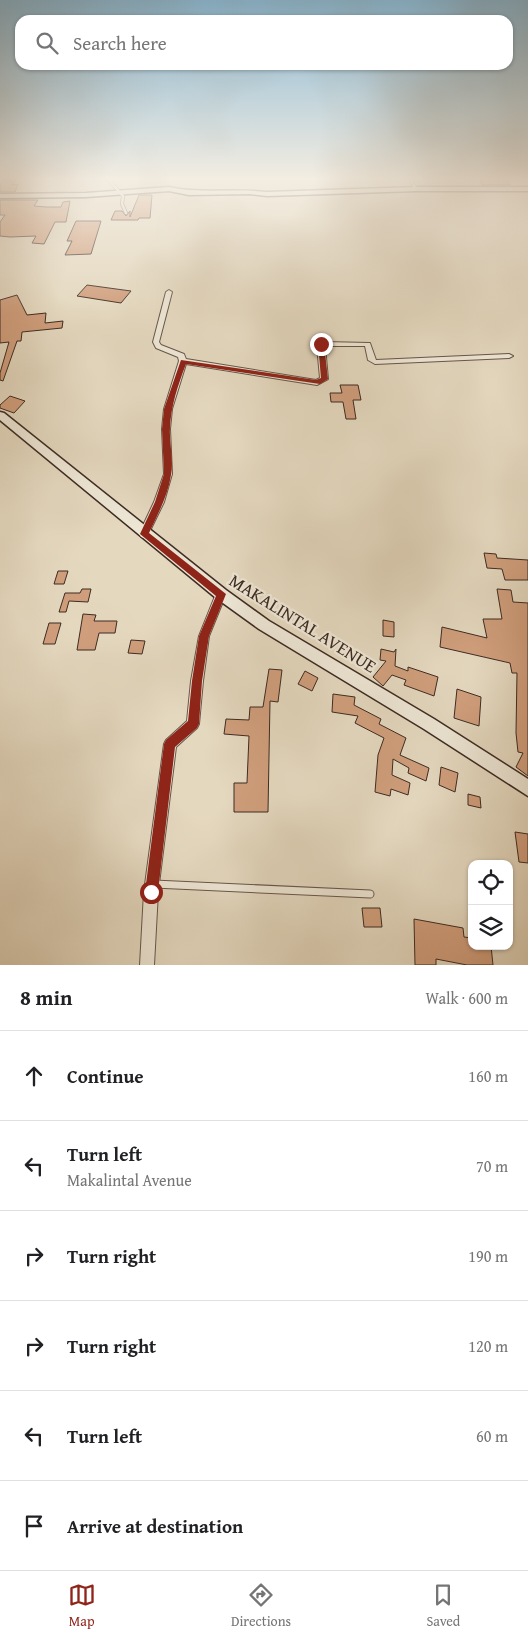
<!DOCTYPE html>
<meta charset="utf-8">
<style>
body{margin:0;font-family:"Gentium Book Plus",serif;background:#f6f6f6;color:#202124}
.controls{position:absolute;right:15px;bottom:15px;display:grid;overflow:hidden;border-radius:10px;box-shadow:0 1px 4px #0004}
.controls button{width:45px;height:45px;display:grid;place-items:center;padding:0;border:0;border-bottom:1px solid #e0e0e0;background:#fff;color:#202124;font:25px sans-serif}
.stop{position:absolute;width:15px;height:15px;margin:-11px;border:4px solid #8f2418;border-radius:50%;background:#fff}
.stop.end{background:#8f2418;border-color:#fff;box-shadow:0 1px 5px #0008}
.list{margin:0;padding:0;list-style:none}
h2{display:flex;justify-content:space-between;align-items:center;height:65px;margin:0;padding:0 20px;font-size:21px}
h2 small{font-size:16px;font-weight:400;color:#757577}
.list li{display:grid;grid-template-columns:32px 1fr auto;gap:15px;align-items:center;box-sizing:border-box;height:90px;padding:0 20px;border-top:1px solid #e0e0e0}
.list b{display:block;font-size:19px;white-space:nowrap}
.list p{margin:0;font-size:16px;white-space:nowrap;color:#757577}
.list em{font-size:16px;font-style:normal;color:#757577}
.icon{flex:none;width:28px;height:28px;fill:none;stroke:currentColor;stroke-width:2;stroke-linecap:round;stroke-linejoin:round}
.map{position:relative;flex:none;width:528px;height:965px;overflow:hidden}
.search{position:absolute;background:#fff;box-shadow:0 1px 4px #0004;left:15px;right:15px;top:15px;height:55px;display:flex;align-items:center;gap:12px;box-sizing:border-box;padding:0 18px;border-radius:15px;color:#757577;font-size:19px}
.sheet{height:605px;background:#fff}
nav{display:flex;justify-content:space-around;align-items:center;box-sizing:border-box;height:70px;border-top:1px solid #e0e0e0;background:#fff;font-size:14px;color:#757577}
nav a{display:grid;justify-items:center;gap:2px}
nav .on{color:#8f2418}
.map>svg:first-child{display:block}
.building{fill:#d09e7c;stroke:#3d2b23}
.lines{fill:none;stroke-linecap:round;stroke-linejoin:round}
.lane-far1-casing{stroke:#67564a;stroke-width:4}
.lane-casing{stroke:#67564a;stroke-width:9}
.street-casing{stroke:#67564a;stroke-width:2}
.secondary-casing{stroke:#3d2b23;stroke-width:3}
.lane-far1{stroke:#ede6d5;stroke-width:2.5}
.lane{stroke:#ede6d5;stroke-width:7}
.street{fill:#ede6d5;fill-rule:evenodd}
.secondary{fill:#ede6d5;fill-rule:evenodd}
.route{fill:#8f2418}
.labels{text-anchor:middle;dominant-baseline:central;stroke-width:4.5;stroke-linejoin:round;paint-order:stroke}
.street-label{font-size:18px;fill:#3d2b23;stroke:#ede6d5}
</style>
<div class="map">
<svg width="528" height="965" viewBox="0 0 528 965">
<rect width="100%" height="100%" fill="#e4d8bf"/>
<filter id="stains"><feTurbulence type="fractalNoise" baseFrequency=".004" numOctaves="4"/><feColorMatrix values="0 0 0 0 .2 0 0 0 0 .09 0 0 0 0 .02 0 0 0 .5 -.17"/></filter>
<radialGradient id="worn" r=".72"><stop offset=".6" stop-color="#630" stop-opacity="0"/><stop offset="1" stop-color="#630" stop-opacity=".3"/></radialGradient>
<path class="building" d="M 480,178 L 506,178 L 510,185 L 482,185 Z
M 6,180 L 16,180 L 12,185 L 18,184 L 15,192 L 0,192 L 0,184 Z
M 139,195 L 152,195 L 150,218 L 139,218 L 138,220 L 111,220 L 115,211 L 122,211 L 126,216 L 130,211 L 130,217 Z
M 0,200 L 38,200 L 34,206 L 46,207 L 61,207 L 63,202 L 70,201 L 66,222 L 55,222 L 44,244 L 32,243 L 36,236 L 10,237 L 0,236 L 0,222 L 5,215 L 0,215 Z
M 76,221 L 101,221 L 91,254 L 65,255 L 72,241 L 67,241 Z
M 87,285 L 131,291 L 121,303 L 77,296 Z
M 17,295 L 27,315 L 46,313 L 45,323 L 63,321 L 62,328 L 22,332 L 21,341 L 17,341 L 3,381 L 0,380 L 0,373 L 9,342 L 0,343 L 0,300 Z
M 340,385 L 358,385 L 361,400 L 353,400 L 356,419 L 346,419 L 343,402 L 331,402 L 330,393 L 342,393 Z
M 10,396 L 25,401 L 14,413 L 0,408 L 0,405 Z
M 484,553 L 496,554 L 497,558 L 528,560 L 528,580 L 505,580 L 502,569 L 487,568 Z
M 58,571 L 68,571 L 64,584 L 54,584 Z
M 82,589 L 91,589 L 88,602 L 69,601 L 66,612 L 59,612 L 65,593 L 80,593 Z
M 497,589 L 511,590 L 513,602 L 528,603 L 528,776 L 516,767 L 523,753 L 518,752 L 516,733 L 517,673 L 512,673 L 510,663 L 440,647 L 442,627 L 487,638 L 483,619 L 502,619 Z
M 83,614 L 96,615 L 94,621 L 117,621 L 115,633 L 99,633 L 95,650 L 77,650 Z
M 383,620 L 394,622 L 394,637 L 383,636 Z
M 49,623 L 61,623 L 55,644 L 43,644 Z
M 131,640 L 145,641 L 142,654 L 128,653 Z
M 381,649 L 394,652 L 396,649 L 395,666 L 408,671 L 408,667 L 438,677 L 434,696 L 404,685 L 406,680 L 392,675 L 383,686 L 373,677 L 386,661 L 380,660 Z
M 269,669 L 282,670 L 278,702 L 270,701 L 268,812 L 234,812 L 234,783 L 247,783 L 249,736 L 224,734 L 226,719 L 249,720 L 250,707 L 263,707 Z
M 305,671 L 318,678 L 312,691 L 298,684 Z
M 457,689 L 481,697 L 479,726 L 454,718 Z
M 333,694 L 355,697 L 354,705 L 381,719 L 379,724 L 406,738 L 400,755 L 429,768 L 426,781 L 408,773 L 409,768 L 393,759 L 392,775 L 410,783 L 408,795 L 391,789 L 390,796 L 375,792 L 378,755 L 384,738 L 355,723 L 358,716 L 332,712 Z
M 441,767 L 458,773 L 455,792 L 439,785 Z
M 468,794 L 480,797 L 481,808 L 468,805 Z
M 515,832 L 528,834 L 528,863 L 519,862 Z
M 362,908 L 380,908 L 382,927 L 364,927 Z
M 414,919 L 463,928 L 464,937 L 472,938 L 472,946 L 491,946 L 493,965 L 467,965 L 436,959 L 436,965 L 415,965 Z"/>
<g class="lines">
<g class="lane-far1-casing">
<path id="lane-far1" d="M 107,178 L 123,196 L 122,204 L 126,213
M 409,178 L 416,189"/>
</g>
<g class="lane-casing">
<path id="lane" d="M 154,884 L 370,894"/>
</g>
<g class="street-casing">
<path id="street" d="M 169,290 L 172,292 L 159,342 L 161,345 L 184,354 L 186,359 L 316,380 L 320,378 L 317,346 L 323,342 L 370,343 L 376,360 L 509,354 L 513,356 L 509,358 L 375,364 L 368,360 L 365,346 L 325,346 L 328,379 L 317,385 L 186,364 L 172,409 L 170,429 L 172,474 L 164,502 L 147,537 L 144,538 L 141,537 L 139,534 L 154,502 L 164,474 L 162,429 L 164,409 L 179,361 L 178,357 L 156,348 L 153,342 L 166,292 Z
M 221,589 L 225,591 L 226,594 L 209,636 L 203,681 L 199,724 L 197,728 L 176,747 L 158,892 L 154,965 L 140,965 L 144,892 L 164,744 L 166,740 L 187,721 L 191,681 L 199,636 L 217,591 Z"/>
</g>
<g class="secondary-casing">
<path id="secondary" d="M 169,187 C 201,194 234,188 267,192 L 416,187 L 528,187 L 528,191 L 416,191 L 267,196 L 250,194 L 189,195 L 169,191 L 86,197 L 0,198 L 0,194 L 86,193 Z
M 0,412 L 4,413 L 226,590 L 269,621 L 434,719 L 528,779 L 528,796 L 424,729 L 259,629 L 216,598 L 0,420 Z"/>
</g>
<use href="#lane-far1" class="lane-far1"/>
<use href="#lane" class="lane"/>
<use href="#street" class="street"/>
<use href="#secondary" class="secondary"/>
</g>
<linearGradient id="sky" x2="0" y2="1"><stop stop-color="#87b6d2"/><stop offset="0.57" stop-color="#f3ede2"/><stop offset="1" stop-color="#f3ede2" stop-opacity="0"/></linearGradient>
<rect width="528" height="313" fill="url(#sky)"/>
<path class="route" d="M 321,342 L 324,344 L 328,379 L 320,384 L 186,364 C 178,385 171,405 170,428 C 169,443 174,460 171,475 C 168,495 158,514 149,533 L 226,594 L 209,636 L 202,681 L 199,724 L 197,728 L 175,747 L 158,892 L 156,896 L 151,898 L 147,896 L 145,892 L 164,744 L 166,740 L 188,721 L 192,681 L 199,636 L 216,596 L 140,534 L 155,502 L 164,474 L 162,429 L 164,409 L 181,360 L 316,380 L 321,378 L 318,344 Z"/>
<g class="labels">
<g class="street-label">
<text transform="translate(303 623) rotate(32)">MAKALINTAL AVENUE</text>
</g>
</g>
<rect width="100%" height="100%" filter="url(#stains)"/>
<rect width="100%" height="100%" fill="url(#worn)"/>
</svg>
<div class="controls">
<button><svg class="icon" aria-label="locate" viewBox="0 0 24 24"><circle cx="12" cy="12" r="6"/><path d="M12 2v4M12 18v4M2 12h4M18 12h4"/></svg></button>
<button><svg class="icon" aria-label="layers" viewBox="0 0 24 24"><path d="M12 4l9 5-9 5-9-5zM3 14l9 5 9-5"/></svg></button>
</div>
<div class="stop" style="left:151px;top:892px"></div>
<div class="stop end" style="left:321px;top:344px"></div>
<div class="search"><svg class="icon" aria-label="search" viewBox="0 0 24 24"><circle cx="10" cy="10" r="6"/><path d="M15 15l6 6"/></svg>Search here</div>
</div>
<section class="sheet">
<h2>8 min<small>Walk · 600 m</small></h2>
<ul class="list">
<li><svg class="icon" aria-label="ahead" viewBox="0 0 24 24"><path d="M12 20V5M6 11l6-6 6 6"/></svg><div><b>Continue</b></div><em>160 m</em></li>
<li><svg class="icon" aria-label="left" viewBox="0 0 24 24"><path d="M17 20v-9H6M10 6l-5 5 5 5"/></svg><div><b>Turn left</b><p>Makalintal Avenue</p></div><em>70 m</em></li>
<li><svg class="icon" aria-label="right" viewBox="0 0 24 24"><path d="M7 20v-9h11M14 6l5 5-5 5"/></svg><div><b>Turn right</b></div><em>190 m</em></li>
<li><svg class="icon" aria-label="right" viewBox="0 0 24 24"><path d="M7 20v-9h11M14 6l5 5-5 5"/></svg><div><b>Turn right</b></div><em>120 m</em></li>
<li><svg class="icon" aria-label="left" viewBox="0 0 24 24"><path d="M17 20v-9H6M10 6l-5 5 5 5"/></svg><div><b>Turn left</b></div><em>60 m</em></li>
<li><svg class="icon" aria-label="arrive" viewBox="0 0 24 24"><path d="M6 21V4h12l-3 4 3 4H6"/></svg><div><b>Arrive at destination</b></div></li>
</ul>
</section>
<nav>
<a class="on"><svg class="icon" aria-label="map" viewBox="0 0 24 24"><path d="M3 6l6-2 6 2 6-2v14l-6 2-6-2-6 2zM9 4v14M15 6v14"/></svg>Map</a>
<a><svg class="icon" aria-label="directions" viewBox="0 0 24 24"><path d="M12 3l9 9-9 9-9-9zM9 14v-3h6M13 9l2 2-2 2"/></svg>Directions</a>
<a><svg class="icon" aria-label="saved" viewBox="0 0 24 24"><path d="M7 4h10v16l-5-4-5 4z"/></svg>Saved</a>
</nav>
